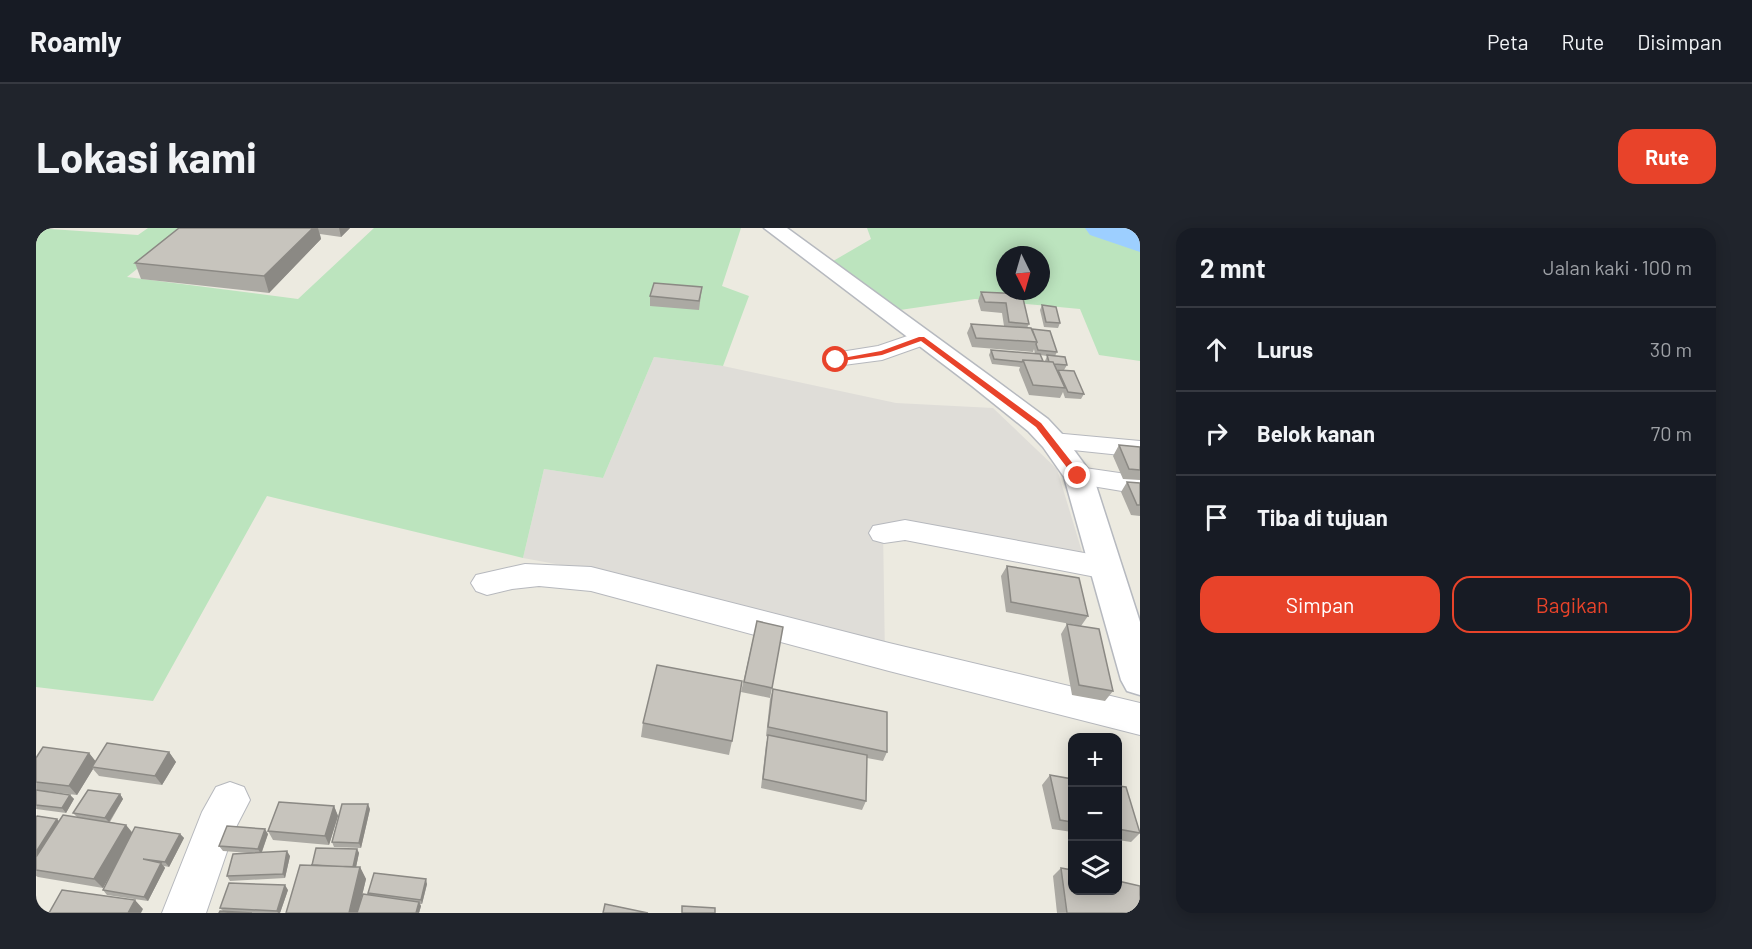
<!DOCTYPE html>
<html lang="id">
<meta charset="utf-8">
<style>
body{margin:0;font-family:Barlow,sans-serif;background:#20242c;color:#f1f3f6}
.controls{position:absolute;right:18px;bottom:18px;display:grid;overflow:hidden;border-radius:12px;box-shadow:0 3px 15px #0003}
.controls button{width:54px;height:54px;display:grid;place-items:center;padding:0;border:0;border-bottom:2px solid #363941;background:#171b24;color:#f1f3f6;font:30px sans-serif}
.compass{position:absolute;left:960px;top:18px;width:54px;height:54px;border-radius:50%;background:#171b24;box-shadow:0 3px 15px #0003;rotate:175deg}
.stop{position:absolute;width:18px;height:18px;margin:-14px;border:4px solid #e8432a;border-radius:50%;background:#fff}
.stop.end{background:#e8432a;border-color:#fff;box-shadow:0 2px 6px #0008}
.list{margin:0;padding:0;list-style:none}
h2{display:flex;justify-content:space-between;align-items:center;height:78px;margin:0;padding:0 24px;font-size:26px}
h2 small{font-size:20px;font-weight:400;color:#9ea1a6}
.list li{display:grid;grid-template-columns:39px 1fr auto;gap:18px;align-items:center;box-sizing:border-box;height:84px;padding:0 24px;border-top:2px solid #363941}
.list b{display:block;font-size:22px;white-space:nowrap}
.list em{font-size:20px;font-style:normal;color:#9ea1a6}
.actions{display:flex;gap:12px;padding:18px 24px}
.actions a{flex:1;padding:14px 0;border:2px solid #e8432a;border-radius:18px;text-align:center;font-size:21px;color:#e8432a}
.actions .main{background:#e8432a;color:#fff}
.icon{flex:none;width:33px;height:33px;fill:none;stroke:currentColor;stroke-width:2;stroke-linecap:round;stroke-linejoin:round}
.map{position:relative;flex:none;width:1104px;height:685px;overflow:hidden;border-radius:18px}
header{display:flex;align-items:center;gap:36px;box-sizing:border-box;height:84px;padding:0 30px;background:#171b24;border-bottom:2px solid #363941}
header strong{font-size:28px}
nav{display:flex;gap:33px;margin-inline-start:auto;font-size:21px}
.intro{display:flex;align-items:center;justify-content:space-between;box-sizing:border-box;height:144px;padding:0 36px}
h1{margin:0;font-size:42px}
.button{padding:15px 27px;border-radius:18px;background:#e8432a;color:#fff;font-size:21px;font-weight:700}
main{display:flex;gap:36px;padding:0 36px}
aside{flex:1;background:#171b24;border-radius:18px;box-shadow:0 3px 15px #0003}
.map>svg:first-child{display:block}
.industrial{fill:#dfddd8}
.green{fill:#bce4be;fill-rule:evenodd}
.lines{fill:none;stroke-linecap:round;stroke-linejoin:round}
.river{fill:#9dcfff;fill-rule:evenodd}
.street-casing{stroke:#b6b8bd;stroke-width:2}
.secondary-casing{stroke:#b6b9bf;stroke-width:3}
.street{fill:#fff;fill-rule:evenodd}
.secondary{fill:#fff;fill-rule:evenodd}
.wall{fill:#aba9a3;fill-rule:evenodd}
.shaded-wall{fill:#8b8984}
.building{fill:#c7c4bd;stroke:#8b8984;stroke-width:1.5}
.route{fill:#e8432a}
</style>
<header>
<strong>Roamly</strong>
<nav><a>Peta</a><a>Rute</a><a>Disimpan</a></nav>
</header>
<div class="intro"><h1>Lokasi kami</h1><a class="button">Rute</a></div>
<main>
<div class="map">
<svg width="1104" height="685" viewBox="0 0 1104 685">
<rect width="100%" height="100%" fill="#eceae0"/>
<path class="industrial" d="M 618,129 L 687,138 L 860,175 L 957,180 L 1021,241 L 1050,337 L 847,299 L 849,432 L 558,343 L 487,330 L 508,241 L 567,250 Z"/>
<path class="green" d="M 0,0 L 102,7 L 112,0 L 152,0 L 91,49 L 262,71 L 338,0 L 705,0 L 686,58 L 713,68 L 687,138 L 618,129 L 567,250 L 508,241 L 487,330 L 231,268 L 117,473 L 0,459 Z
M 831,0 L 1050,0 L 1104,17 L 1104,133 L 1063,127 L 1044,81 L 939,71 L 864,82 L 792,36 L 835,11 ZM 969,27 L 1005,27 L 1005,63 L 969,63 Z"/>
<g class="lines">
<path class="river" d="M 1049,0 L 1095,0 L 1104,3 L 1104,24 L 1054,7 Z"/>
<g class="street-casing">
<path id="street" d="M 886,103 L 894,105 L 897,110 L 894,115 L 846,132 L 800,138 L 792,136 L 788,131 L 792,126 L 842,118 Z
M 1017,205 L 1104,213 L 1104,229 L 1008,219 L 1004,213 L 1008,207 Z
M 1042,239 L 1104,248 L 1104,266 L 1032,254 L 1028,248 L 1032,242 Z
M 869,292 L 1070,329 L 1081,332 L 1086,340 L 1081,348 L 1070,351 L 869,312 L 848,315 L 837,312 L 833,305 L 837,298 Z
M 489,336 L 555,339 L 853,415 L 1104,475 L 1104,507 L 853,443 L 555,363 L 503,358 L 476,361 L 451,367 L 440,363 L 435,355 L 440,347 Z
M 194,554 L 208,559 L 214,572 L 198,603 L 170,685 L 126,685 L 166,584 L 180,559 Z"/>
</g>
<g class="secondary-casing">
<path id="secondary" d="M 728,0 L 751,0 L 954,148 L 1012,191 L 1027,207 L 1057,248 L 1104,394 L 1104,467 L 1091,463 L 1085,452 L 1028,249 L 1007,219 L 992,203 L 936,158 Z"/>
</g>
<use href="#street" class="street"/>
<use href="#secondary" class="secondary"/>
</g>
<path class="wall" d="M 143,0 L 314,0 L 305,9 L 284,6 L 285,11 L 233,65 L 105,51 L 99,35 Z
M 666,59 L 663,82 L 614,78 L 614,68 Z
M 945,64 L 986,66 L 993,96 L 991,100 L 996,102 L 1021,124 L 1019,128 L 1031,137 L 1028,142 L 1020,141 L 1021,144 L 1022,142 L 1048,166 L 1045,171 L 1029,170 L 1027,164 L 1024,170 L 993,167 L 983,142 L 984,139 L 956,136 L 953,127 L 955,122 L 999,126 L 998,121 L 997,124 L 936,119 L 931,105 L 935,96 L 968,98 L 966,85 L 945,83 L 942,73 ZM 1004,127 L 1011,128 L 1009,133 L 1007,133 Z
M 1006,77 L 1024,95 L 1022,100 L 1008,99 L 1004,82 Z
M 1083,217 L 1104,219 L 1104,252 L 1087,251 L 1077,228 Z
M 1091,254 L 1104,255 L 1104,288 L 1095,287 L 1085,264 Z
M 971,338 L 1052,388 L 1045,398 L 970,384 L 965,348 Z
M 721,393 L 736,460 L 734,470 L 705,464 Z
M 1031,396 L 1077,463 L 1069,473 L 1036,467 L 1025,406 Z
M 737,461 L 851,524 L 847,533 L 831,530 L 830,573 L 826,582 L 725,560 L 730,516 L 732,509 L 730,508 L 734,471 Z
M 607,495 L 696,513 L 693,527 L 605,509 Z
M 133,524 L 140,534 L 126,557 L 63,548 L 57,541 L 41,567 L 0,562 L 0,530 L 53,525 L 59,533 Z
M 1014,547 L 1036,551 L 1036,604 L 1016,601 L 1006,557 Z
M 1082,558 L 1104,605 L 1095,614 L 1082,612 Z
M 0,562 L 34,567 L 38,571 L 30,585 L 0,581 Z
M 84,566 L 87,571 L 74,594 L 90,597 L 96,604 L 144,606 L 148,610 L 133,639 L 128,638 L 129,640 L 112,673 L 71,667 L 67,662 L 81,634 L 67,660 L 2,649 L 0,648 L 0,589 L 21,591 L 23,593 L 41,589 L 37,585 Z
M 298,578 L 302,588 L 293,617 L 237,612 L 232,603 Z
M 334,581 L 325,620 L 298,619 L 296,614 Z
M 232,606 L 226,624 L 254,628 L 249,650 L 194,653 L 191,648 L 213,625 L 187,623 L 183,618 Z
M 321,621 L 323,625 L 320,639 L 324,639 L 330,651 L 324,675 L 333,667 L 332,665 L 391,656 L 386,676 L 384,676 L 385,678 L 383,685 L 250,685 L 276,637 Z
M 1025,640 L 1104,685 L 1021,685 L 1017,648 Z
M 252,662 L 244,685 L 183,685 L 187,683 L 184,680 Z"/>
<path class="shaded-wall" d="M 277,0 L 282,0 L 285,11 L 233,65 L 228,48 Z
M 303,0 L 314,0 L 305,9 Z
M 133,524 L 140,534 L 126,557 L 119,548 Z
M 53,525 L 61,535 L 56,539 L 57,541 L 41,567 L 33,558 Z
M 84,566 L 87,571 L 73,594 L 69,590 Z
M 34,567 L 38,571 L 30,585 L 26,580 Z
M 332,576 L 334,581 L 325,620 L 323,615 Z
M 298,578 L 302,588 L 293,617 L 289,608 Z
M 21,591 L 25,596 L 0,636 L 0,624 Z
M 90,597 L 97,606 L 67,660 L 58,651 Z
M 229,601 L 232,606 L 225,626 L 222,621 Z
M 144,606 L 148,610 L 133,639 L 129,634 Z
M 321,621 L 323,625 L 319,644 L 317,640 Z
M 251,623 L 254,628 L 249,650 L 247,646 Z
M 125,635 L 129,640 L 112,673 L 108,669 Z
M 324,639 L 330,651 L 322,685 L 313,685 Z
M 390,651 L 391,656 L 386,676 L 385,672 Z
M 249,657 L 252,662 L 244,685 L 242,685 L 241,683 Z
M 99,672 L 107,681 L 105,685 L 92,685 Z
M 383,674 L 385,678 L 383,685 L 380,685 Z"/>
<path class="building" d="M 143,0 L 277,0 L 228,48 L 99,35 Z
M 618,55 L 666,59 L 663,73 L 614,68 Z
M 945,64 L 986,66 L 993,96 L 973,94 L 970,75 L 949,74 Z
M 1006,77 L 1020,79 L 1024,95 L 1010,94 Z
M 935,96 L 995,100 L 1001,114 L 940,110 Z
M 996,101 L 1014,103 L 1021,124 L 1002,122 L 1000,116 L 1001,114 Z
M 955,122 L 1004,126 L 1007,133 L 987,132 L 986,134 L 958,131 Z
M 1011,127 L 1029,129 L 1031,137 L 1018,136 L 1017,134 L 1013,134 Z
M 987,132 L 1017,134 L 1029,160 L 997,157 Z
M 1022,142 L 1038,143 L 1048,166 L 1032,164 Z
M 1083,217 L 1104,219 L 1104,242 L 1093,241 Z
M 1091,254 L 1104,255 L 1104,277 L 1101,277 Z
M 971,338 L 1043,350 L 1052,388 L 975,374 Z
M 721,393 L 747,399 L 736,460 L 708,454 Z
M 1031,396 L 1063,401 L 1077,463 L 1043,457 Z
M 621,437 L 706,453 L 696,513 L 607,495 Z
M 737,461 L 851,484 L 851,524 L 732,499 Z
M 732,507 L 831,527 L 830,573 L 727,551 Z
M 71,515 L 133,524 L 119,548 L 56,539 Z
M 7,519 L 53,525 L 33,558 L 0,554 L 0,530 Z
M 1014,547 L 1036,551 L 1036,594 L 1024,592 Z
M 1082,558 L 1090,559 L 1104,605 L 1082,601 Z
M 0,562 L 34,567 L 26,580 L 0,577 Z
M 52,562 L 84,566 L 69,590 L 37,585 Z
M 243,574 L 298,578 L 289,608 L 232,603 Z
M 306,576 L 332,576 L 323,615 L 296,614 Z
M 27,587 L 90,597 L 58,651 L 0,642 L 0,629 Z
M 1,588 L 21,591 L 0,624 L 0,589 Z
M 191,598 L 229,601 L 222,621 L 183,618 Z
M 99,599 L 144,606 L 129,634 L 107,631 L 125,635 L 108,669 L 67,662 Z
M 280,620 L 321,621 L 317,639 L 276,637 Z
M 251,623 L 247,646 L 191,648 L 197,626 Z
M 264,637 L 324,639 L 313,685 L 250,685 Z
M 1025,640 L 1036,642 L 1036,663 L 1082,663 L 1082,653 L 1104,658 L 1104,685 L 1031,685 Z
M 338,645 L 390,651 L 385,672 L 332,665 Z
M 193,655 L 249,657 L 241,683 L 184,680 Z
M 26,662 L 99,672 L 92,685 L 13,685 Z
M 327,666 L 383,674 L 380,685 L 321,685 Z
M 569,676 L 612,685 L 567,685 Z
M 646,678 L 679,680 L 679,685 L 646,685 Z
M 184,683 L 216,685 L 183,685 Z"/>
<path class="route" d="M 883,109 L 888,109 L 1005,195 L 1045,246 L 1045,250 L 1039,250 L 1000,199 L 885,113 L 846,127 L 800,134 L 796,132 L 845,123 Z"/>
</svg>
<div class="controls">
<button>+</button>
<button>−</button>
<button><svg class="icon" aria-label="layers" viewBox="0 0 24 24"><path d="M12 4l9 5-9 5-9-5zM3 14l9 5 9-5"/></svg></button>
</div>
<svg class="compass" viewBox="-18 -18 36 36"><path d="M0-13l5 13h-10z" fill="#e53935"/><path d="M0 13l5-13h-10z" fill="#9ea1a6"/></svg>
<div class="stop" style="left:800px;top:132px"></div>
<div class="stop end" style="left:1042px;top:248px"></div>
</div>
<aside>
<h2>2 mnt<small>Jalan kaki · 100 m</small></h2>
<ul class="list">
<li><svg class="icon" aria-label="ahead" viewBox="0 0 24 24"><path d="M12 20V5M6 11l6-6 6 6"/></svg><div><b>Lurus</b></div><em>30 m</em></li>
<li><svg class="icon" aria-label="right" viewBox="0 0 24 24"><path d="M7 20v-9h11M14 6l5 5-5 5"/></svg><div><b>Belok kanan</b></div><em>70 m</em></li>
<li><svg class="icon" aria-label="arrive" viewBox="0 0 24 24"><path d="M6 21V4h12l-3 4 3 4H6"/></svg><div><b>Tiba di tujuan</b></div></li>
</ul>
<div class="actions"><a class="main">Simpan</a><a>Bagikan</a></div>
</aside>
</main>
